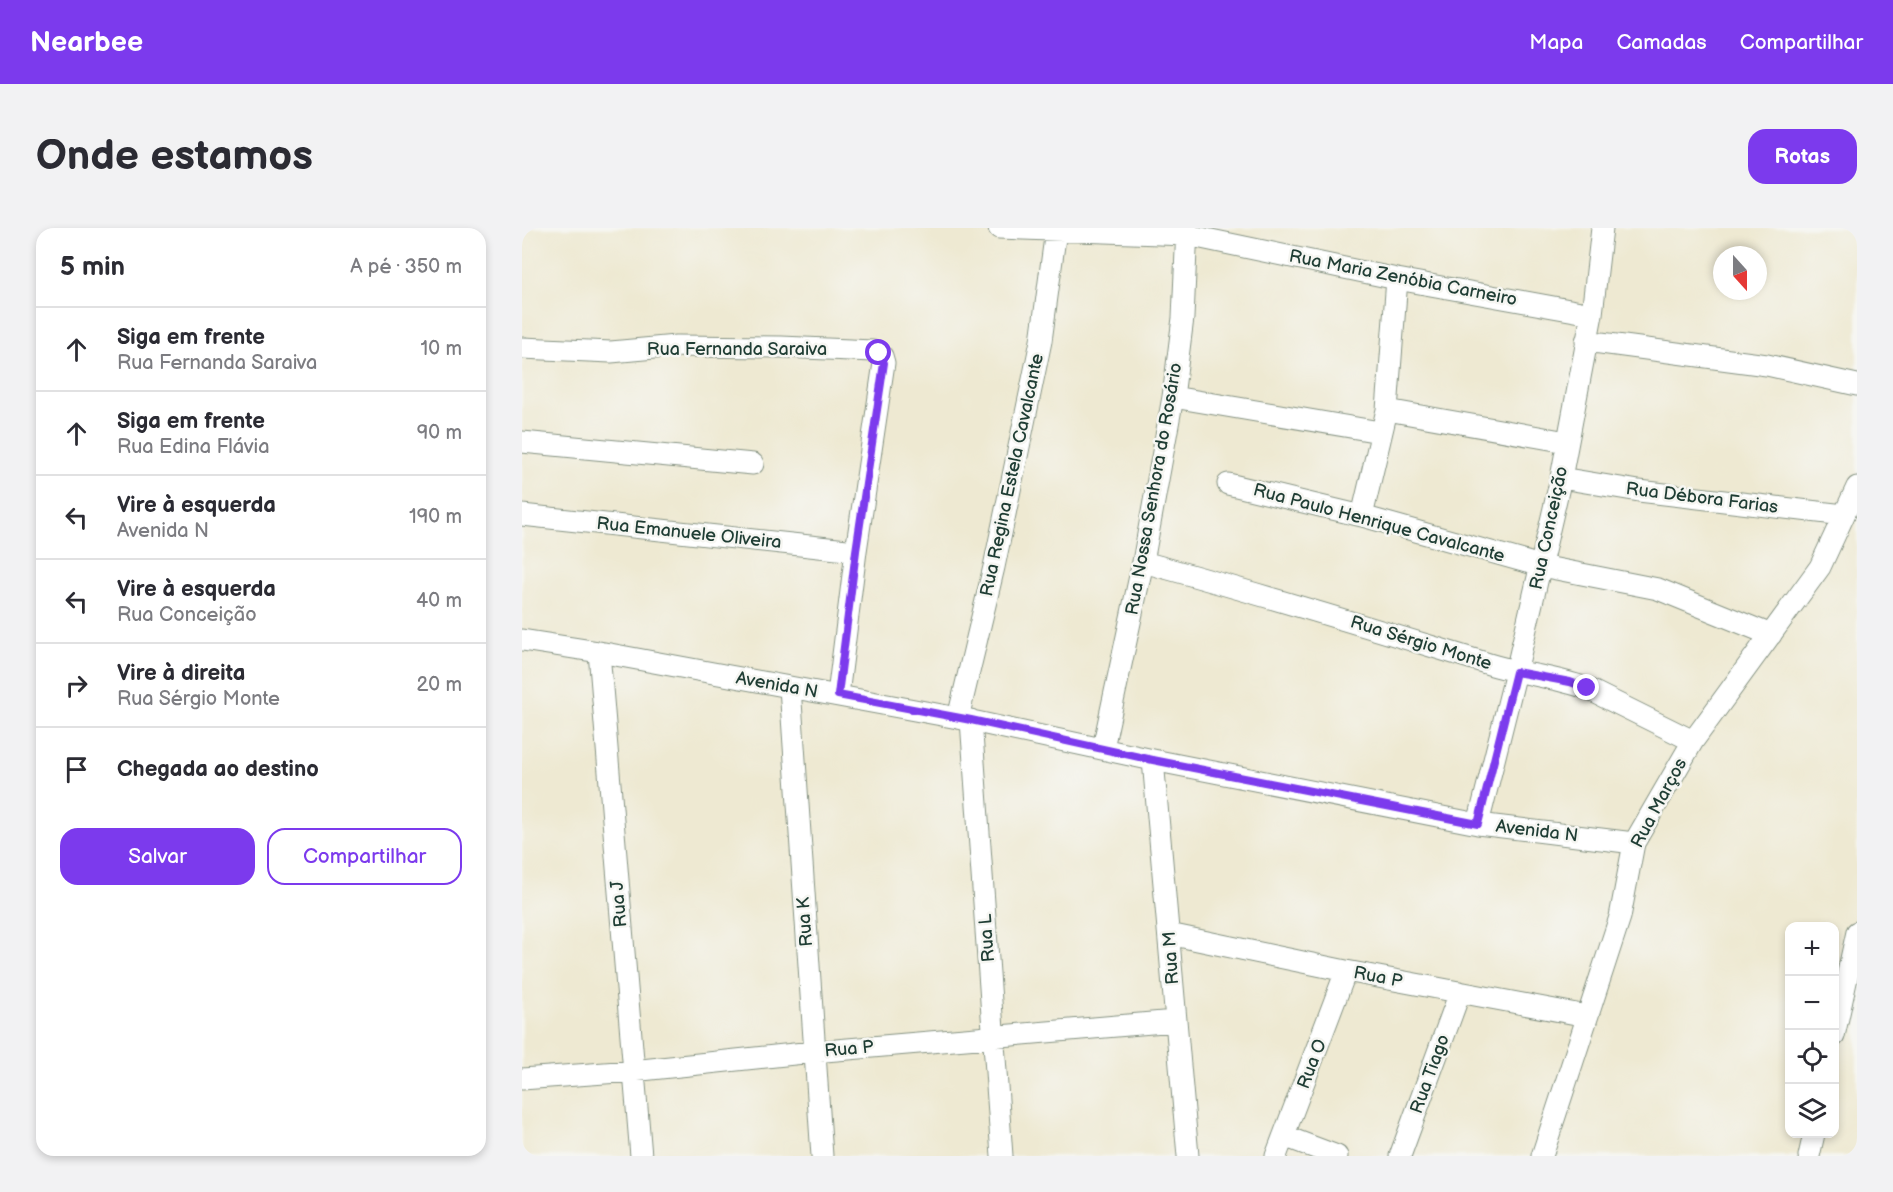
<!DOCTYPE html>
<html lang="pt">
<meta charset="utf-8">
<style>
body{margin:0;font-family:"Balsamiq Sans",sans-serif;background:#f2f2f3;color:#2b2b33}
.controls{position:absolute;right:18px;bottom:18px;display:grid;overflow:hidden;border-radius:12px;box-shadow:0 3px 9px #0003}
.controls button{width:54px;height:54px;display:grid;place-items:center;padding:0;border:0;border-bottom:2px solid #e1e1e2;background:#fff;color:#2b2b33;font:30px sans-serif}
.compass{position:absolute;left:1191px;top:18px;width:54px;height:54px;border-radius:50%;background:#fff;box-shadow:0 3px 9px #0003;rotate:159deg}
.stop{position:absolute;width:18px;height:18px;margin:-14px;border:4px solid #7c3aed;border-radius:50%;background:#fff}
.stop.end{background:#7c3aed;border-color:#fff;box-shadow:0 2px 6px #0008}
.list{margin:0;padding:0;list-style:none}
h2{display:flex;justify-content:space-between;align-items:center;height:78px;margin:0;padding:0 24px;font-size:26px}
h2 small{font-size:20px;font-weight:400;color:#7c7c81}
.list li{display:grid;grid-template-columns:39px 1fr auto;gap:18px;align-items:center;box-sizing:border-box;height:84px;padding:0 24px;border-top:2px solid #e1e1e2}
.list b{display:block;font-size:22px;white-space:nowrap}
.list p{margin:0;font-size:20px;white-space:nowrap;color:#7c7c81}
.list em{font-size:20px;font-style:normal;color:#7c7c81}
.actions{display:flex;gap:12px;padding:18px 24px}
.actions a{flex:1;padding:14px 0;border:2px solid #7c3aed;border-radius:18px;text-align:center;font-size:21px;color:#7c3aed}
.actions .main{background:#7c3aed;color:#fff}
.icon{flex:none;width:33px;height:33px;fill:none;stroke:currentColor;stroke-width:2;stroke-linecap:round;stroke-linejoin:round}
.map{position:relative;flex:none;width:1335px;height:928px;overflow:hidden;border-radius:18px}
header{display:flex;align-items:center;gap:36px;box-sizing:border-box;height:84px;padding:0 30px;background:#7c3aed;color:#fff}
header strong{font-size:28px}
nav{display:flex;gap:33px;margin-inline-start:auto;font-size:21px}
.intro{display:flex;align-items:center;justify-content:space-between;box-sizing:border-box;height:144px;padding:0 36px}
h1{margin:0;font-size:42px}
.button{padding:15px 27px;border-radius:18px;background:#7c3aed;color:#fff;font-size:21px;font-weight:700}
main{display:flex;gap:36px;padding:0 36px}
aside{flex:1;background:#fff;border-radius:18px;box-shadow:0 3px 9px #0003}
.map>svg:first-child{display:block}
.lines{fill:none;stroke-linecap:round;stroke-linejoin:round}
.street-casing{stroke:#869383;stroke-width:23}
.street{stroke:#fff;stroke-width:21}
.route{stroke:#7c3aed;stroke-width:8}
.labels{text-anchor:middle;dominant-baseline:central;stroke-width:5;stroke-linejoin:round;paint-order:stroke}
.street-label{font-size:18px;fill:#1f3d34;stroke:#f6f6f2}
</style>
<header>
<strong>Nearbee</strong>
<nav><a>Mapa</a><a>Camadas</a><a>Compartilhar</a></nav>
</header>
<div class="intro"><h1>Onde estamos</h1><a class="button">Rotas</a></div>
<main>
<aside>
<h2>5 min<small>A pé · 350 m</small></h2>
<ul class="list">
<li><svg class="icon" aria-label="ahead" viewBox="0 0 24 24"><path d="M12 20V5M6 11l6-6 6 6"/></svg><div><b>Siga em frente</b><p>Rua Fernanda Saraiva</p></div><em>10 m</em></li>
<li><svg class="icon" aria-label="ahead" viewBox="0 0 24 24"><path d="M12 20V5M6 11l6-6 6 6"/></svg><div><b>Siga em frente</b><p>Rua Edina Flávia</p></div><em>90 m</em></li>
<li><svg class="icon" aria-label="left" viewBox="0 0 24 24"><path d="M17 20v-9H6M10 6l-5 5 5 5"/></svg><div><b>Vire à esquerda</b><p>Avenida N</p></div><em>190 m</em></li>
<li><svg class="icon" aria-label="left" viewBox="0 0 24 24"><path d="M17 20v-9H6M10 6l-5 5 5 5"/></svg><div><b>Vire à esquerda</b><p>Rua Conceição</p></div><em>40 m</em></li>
<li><svg class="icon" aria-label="right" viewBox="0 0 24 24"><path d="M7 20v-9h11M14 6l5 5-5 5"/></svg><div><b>Vire à direita</b><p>Rua Sérgio Monte</p></div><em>20 m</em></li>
<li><svg class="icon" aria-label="arrive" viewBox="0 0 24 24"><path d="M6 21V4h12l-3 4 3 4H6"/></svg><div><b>Chegada ao destino</b></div></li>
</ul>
<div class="actions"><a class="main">Salvar</a><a>Compartilhar</a></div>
</aside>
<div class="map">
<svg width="1335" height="928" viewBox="0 0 1335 928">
<rect width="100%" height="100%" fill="#f6f6f2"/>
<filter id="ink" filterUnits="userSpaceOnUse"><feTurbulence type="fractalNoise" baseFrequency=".0167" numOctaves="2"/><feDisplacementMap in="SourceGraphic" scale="12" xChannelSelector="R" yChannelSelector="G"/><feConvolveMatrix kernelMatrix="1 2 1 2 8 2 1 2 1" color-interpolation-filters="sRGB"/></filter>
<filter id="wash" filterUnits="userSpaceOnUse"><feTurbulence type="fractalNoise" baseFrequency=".008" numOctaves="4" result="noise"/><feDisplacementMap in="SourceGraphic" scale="24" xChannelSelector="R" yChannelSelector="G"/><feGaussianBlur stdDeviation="1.35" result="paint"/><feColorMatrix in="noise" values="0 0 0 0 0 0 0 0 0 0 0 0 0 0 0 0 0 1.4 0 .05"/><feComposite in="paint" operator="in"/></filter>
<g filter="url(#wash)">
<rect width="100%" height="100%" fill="#eee9d2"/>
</g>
<g filter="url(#ink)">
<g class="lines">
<g class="street-casing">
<path id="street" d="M 477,0 L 665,7 L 875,51 L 1070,86
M 1064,113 L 1245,137 L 1335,157
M 0,120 L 89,124 L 154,118 L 259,119 L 351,123 L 360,128 L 362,135 L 334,323 L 316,467
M 651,169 L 858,204
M 865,182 L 1045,214
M 0,214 L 231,236
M 1039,250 L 1117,263 L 1322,287
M 706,256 L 840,288 L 1019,338 L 1136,361 L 1249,407
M 0,287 L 334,323
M 840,288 L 865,182 L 875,51
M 621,334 C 737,365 852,401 967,436 C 999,446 1033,449 1064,460 L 1171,513
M 0,412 L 77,424 L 436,490 L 631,532 L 956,596 L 1112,615
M 77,424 L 119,928
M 268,459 L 300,928
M 436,490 L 472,339 L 519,113 L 534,2
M 449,492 L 480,928
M 581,520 L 621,334 L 651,169 L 661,90 L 665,0
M 631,532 L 666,928
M 956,596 L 994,444 L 1039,250 L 1070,86 L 1080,0
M 647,706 L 824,743 L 1065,788
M 1312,808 L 1335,704
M 0,851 L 110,843 L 291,824 L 653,793
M 762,908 L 815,928
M 754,928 L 824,743
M 878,928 L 938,764
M 1020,928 L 1098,689 L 1112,615 L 1171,513 L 1298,339 L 1335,259
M 1287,928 L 1292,906"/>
</g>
<use href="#street" class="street"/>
</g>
</g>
<g class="lines" filter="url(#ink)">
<path class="route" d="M 357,125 L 362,135 L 334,323 L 316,467 L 449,492 L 631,532 L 956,596 L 994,444 L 1048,454 L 1065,460"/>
</g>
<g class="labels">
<g class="street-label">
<text transform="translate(881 50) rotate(11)">Rua Maria Zenóbia Carneiro</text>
<text x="215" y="121">Rua Fernanda Saraiva</text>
<text transform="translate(490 247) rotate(-78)">Rua Regina Estela Cavalcante</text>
<text transform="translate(632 261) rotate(-80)">Rua Nossa Senhora do Rosário</text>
<text transform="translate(1180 270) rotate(7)">Rua Débora Farias</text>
<text transform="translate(857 295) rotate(15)">Rua Paulo Henrique Cavalcante</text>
<text transform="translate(1027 300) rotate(-78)">Rua Conceição</text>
<text transform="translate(167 305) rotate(6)">Rua Emanuele Oliveira</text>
<text transform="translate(899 415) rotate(17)">Rua Sérgio Monte</text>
<text transform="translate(255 457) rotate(10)">Avenida N</text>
<text transform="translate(1137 575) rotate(-62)">Rua Marços</text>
<text transform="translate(1015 603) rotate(7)">Avenida N</text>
<text transform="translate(97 676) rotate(-95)">Rua J</text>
<text transform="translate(283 694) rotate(-94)">Rua K</text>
<text transform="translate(465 710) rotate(-94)">Rua L</text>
<text transform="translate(649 730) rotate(-94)">Rua M</text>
<text transform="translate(856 749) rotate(11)">Rua P</text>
<text transform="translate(327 821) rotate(-5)">Rua P</text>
<text transform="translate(790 836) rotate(-69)">Rua O</text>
<text transform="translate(908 846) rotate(-70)">Rua Tiago</text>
</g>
</g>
</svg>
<div class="controls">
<button>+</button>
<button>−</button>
<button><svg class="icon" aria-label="locate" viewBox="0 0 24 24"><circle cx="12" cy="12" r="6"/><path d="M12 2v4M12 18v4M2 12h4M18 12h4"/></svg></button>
<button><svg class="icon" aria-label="layers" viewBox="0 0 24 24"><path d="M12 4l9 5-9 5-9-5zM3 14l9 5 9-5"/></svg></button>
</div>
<svg class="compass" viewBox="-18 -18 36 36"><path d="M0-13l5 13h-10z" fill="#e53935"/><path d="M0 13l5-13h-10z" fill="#7c7c81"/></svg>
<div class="stop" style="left:357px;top:125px"></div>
<div class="stop end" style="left:1065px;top:460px"></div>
</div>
</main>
